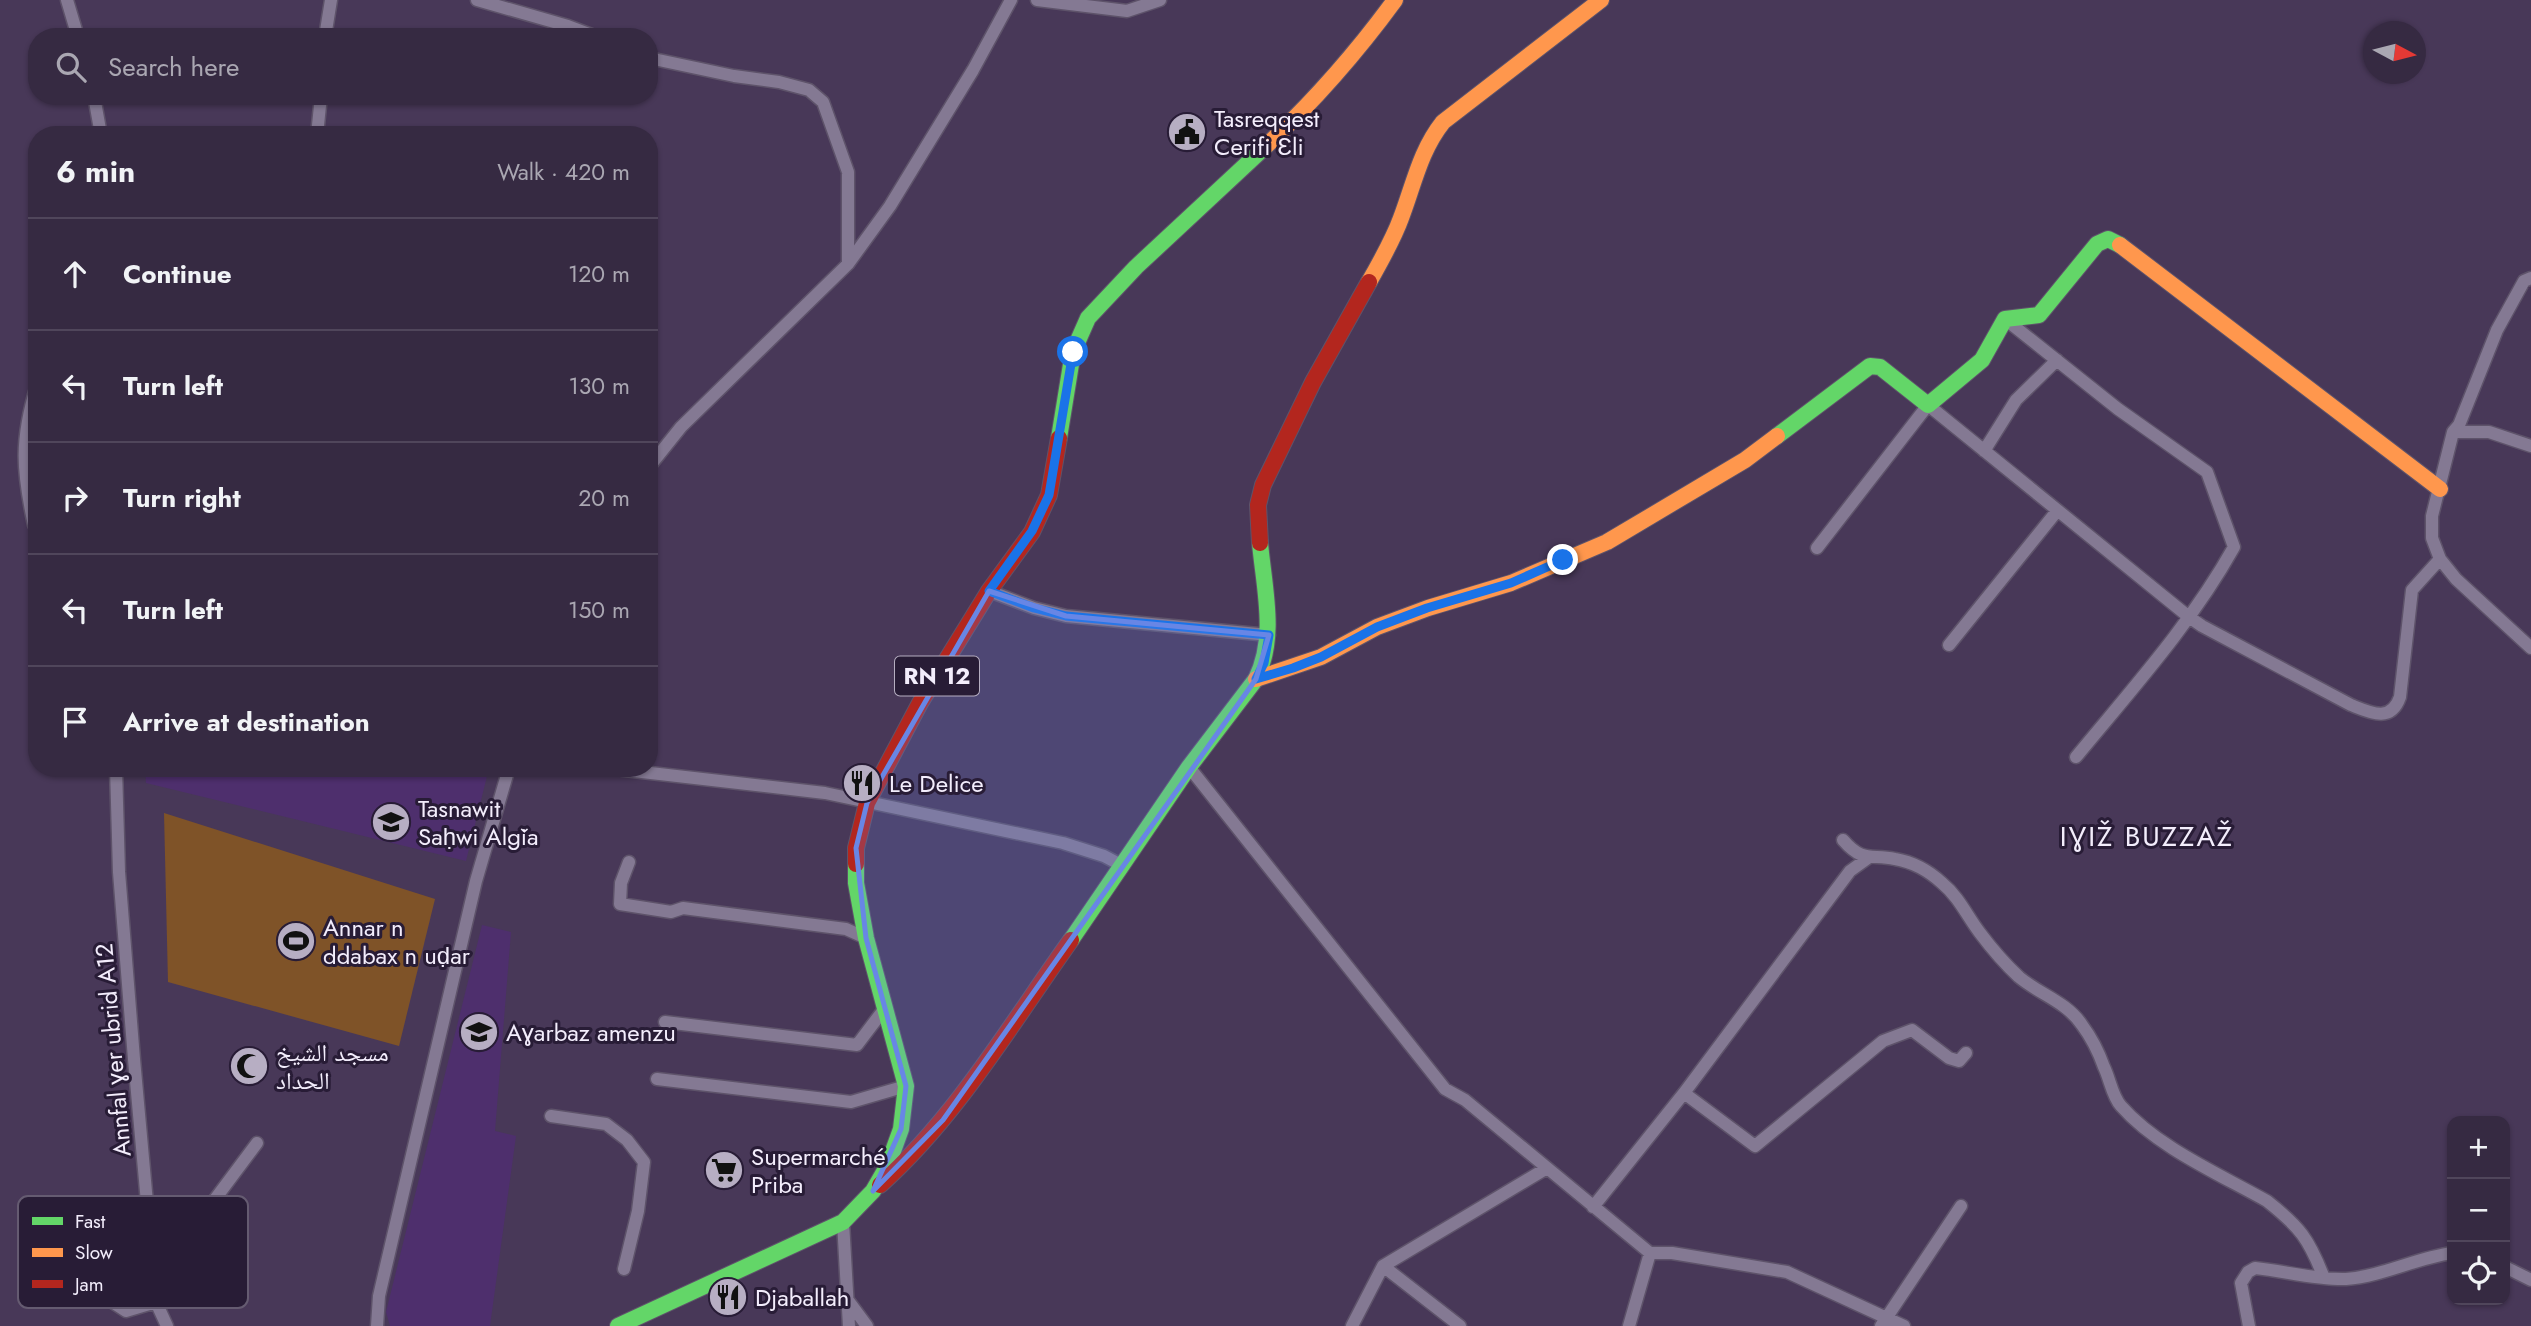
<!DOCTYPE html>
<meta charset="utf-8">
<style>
body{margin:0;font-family:Jost,"Noto Naskh Arabic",sans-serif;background:#41364d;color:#f1f3f6}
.controls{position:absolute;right:21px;bottom:21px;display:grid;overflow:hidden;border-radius:14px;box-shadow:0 2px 5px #0004}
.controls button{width:63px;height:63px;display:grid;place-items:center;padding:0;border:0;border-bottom:2px solid #50465b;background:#362a42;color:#f1f3f6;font:35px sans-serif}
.compass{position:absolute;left:2363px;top:21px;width:63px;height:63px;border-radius:50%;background:#362a42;box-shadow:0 2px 5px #0004;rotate:97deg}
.stop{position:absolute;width:21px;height:21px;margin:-16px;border:5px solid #1a73e8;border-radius:50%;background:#fff}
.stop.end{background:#1a73e8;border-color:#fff;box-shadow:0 2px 7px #0008}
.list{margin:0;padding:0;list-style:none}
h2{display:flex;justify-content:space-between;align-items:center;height:91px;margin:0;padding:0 28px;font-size:30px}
h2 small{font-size:23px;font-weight:400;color:#aaa7b2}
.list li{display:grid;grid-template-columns:46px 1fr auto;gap:21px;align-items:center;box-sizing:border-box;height:112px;padding:0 28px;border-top:2px solid #50465b}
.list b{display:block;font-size:26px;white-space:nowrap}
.list em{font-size:23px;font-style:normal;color:#aaa7b2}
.icon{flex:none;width:38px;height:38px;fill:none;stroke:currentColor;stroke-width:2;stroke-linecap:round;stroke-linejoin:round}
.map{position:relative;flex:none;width:2531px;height:1326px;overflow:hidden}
.search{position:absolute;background:#362a42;box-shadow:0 2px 5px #0004;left:28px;top:28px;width:630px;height:77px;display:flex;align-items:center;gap:18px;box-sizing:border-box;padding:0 24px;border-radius:28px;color:#aaa7b2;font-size:26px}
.panel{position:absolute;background:#362a42;box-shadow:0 2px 5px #0004;left:28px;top:126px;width:630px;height:651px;border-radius:28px}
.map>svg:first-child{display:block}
.built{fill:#4e2f6d}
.green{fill:#7f5328}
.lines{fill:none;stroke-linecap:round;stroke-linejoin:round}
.street-casing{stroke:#5e536a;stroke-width:15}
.fast-casing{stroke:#5e536a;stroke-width:18}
.slow-casing{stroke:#5e536a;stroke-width:18}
.jam-casing{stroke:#5e536a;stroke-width:18}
.street{stroke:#847993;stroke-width:12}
.fast{stroke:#63d668;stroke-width:16}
.slow{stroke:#ff974d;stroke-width:16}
.jam{stroke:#b3261e;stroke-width:16}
.route{stroke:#1a73e8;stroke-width:9}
.marked{fill:#6886e5;fill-opacity:0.2;stroke:#6886e5;stroke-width:5;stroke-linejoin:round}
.labels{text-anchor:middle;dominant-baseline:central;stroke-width:6;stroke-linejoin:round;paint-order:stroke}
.shield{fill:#281c36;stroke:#b6aec1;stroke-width:2}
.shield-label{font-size:23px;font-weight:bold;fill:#f3edfc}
.poi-label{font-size:24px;fill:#f3edfc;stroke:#281c36;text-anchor:start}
.street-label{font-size:24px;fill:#f3edfc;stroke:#281c36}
.quarter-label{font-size:28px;letter-spacing:2px;fill:#f3edfc;stroke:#281c36}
.key{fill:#281c36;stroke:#655b71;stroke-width:2}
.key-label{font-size:19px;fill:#f3edfc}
</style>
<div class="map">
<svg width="2531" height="1326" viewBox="0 0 2531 1326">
<rect width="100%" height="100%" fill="#483858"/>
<path class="built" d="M 145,768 L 489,768 L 466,861 L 146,783 Z
M 482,925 L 511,932 L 495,1131 L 516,1136 L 490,1326 L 390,1326 L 386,1312 Z"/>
<path class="green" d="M 164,813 L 435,899 L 399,1046 L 168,982 Z"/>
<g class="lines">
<g class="street-casing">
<path id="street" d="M 67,0 L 78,37
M 477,0 L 568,26 L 597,37
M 1037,0 L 1127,11 L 1160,0
M 325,37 L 331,0
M 649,58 L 734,76 L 779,82 L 809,90 L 823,102 L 848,172 L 848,264
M 94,96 L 101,135
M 317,135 L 321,96
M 2531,278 L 2524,281 L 2497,330 L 2459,425 L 2453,432 L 2432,516 L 2432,538 L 2440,559 L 2456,579 L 2531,648
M 2005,319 L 2118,409 L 2207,472 L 2234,547 C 2191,624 2132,689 2076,757
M 37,385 C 20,440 22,470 34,525 L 37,527
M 2453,432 L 2489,432 L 2531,446
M 1984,451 L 2016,400 L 2057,360
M 649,467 L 681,427 L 848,264 L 890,206 L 973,70 L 1011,0
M 1817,548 L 1928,405 L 2189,617 L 2202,626 L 2351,705 C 2371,713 2391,723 2400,697 L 2412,590 L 2440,559
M 989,591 L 1034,608 L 1066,616 L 1269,635
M 1949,645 L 2057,511
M 1189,767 L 1445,1089 L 1465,1100 L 1650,1253 L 1629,1326
M 116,768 L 119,872 L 134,1059 L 156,1302 L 167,1326
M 607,768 L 825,793 L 1063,843 L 1104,856 L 1123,866
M 1843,840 C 1863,863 1870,854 1895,859 C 1913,862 1929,871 1942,883 C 1959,897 1967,916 1980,933 C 1992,949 2005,964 2019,977 C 2039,994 2067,1002 2082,1025 C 2091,1037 2099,1053 2104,1067 C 2110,1079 2112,1096 2121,1106 C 2157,1147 2219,1174 2267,1201 C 2300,1227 2309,1239 2324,1278
M 629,862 L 621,883 L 620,904 L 671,912 L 683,908 L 846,929 L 866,938
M 665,1022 L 857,1045 L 885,1008
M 657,1079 L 851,1102 L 906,1086
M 1684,1093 L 1755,1146 L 1883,1041 L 1912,1030 L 1949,1058 L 1959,1061 L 1966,1053
M 551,1116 L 606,1124 L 627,1140 L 644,1162 L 638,1211 L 624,1269
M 1593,1207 L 1684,1093 L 1850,871 L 1868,858
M 843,1222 L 849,1326
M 1650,1253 L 1672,1253 L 1787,1272 L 1904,1326
M 49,1261 L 126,1311 L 156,1302 L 183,1242 L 257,1143
M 1383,1266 L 1460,1326
M 2505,1267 L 2531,1280
M 847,1299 L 867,1326
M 377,1326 L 379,1296 L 476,881 L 509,768
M 1352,1326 L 1383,1266 L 1547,1168
M 1881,1326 L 1961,1206
M 2249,1326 L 2241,1283 L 2248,1272 L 2255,1268 C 2285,1271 2316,1280 2346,1279 C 2383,1276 2416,1258 2452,1253"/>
</g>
<g class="fast-casing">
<path id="fast" d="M 1777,436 L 1870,366 L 1880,367 L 1928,405 L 1982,360 L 2005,319 L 2039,315 L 2097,244 L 2108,239 L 2120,245
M 1059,438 L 1073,352 L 1088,318 L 1136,267 L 1266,146
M 1071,940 L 1189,767 L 1256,679 C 1277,637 1264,588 1260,543
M 618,1326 L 843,1222 L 873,1191 L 888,1165 L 901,1129 L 906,1086 L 866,938 L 856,883 L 856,864"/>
</g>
<g class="slow-casing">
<path id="slow" d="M 1266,146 C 1313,102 1357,52 1395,0
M 2120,245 L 2440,489
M 1369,282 C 1381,261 1393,240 1401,218 C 1414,184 1420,151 1443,122 L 1601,0
M 1256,679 L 1321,657 L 1377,627 L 1428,608 L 1511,583 L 1607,542 L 1745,460 L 1777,436"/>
</g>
<g class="jam-casing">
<path id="jam" d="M 1260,543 L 1258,505 L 1263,485 L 1313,382 L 1369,282
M 856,864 L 856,848 L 867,803 L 920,703 L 989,591 L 1032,532 L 1049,495 L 1059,438
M 880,1185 C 957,1116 1011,1024 1071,940"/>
</g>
<use href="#street" class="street"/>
<use href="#fast" class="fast"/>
<use href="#slow" class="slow"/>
<use href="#jam" class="jam"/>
</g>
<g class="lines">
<path class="route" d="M 1073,352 L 1049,495 L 1032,531 L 989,591 L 1034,608 L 1066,616 L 1269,635 L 1264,663 L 1256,679 L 1293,668 L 1321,657 L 1377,627 L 1427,608 L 1511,583 L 1563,560"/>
</g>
<path class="marked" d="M 989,591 L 1066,616 L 1269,635 L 1256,679 L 943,1120 L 873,1191 L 901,1129 L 906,1086 L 866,938 L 856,848 L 867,803 Z"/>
<defs>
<g id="civic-disc" transform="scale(2.0125)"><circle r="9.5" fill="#b7aec3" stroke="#281c36"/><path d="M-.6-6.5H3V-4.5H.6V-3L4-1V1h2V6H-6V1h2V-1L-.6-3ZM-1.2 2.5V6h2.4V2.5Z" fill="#111"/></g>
<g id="restaurant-disc" transform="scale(2.0125)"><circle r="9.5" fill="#b7aec3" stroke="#281c36"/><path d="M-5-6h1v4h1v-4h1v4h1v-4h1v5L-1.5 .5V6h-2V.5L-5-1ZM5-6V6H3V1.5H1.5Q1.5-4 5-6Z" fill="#111"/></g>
<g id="university-disc" transform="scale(2.0125)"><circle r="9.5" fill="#b7aec3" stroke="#281c36"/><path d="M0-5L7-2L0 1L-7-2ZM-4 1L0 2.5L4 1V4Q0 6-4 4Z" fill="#111"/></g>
<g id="stadium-disc" transform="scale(2.0125)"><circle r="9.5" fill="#b7aec3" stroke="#281c36"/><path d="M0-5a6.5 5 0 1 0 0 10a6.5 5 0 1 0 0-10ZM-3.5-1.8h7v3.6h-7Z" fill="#111"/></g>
<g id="school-disc" transform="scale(2.0125)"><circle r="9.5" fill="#b7aec3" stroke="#281c36"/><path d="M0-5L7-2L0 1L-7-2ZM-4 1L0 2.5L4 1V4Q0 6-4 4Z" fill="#111"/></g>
<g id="mosque-disc" transform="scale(2.0125)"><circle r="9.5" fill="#b7aec3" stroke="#281c36"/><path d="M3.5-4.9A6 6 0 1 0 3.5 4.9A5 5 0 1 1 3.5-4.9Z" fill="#111"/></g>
<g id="supermarket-disc" transform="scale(2.0125)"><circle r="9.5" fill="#b7aec3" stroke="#281c36"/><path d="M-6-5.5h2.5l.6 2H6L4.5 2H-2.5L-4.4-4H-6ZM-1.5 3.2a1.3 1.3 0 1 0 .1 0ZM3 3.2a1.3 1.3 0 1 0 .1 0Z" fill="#111"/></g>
</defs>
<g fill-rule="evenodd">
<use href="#civic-disc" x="1187" y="132"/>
<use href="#restaurant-disc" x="862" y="783"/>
<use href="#university-disc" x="391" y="822"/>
<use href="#stadium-disc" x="296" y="941"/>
<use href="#school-disc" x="479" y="1032"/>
<use href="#mosque-disc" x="249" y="1066"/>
<use href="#supermarket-disc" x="724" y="1170"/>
<use href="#restaurant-disc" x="728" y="1297"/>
</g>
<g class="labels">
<rect class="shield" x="895" y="656.5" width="84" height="39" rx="5"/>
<g class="shield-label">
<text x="937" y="676">RN 12</text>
</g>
<g class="poi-label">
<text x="1214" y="118">Tasreqqest<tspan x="1214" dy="28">Cerifi Ɛli</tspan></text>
<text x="889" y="783">Le Delice</text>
<text x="418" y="808">Tasnawit<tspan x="418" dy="28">Saḥwi Alǧia</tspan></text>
<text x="323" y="927">Annar n<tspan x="323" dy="28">ddabax n uḍar</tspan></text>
<text x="506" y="1032">Aɣarbaz amenzu</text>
<text x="276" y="1052">مسجد الشيخ<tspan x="276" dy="28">الحداد</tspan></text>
<text x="751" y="1156">Supermarché<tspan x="751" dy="28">Priba</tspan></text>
<text x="755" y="1297">Djaballah</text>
</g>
<g class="street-label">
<text transform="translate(113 1050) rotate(-95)">Annfal ɣer ubrid A12</text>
</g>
<g class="quarter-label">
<text x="2147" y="836">IƔIŽ BUZZAŽ</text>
</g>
</g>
<rect x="18" y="1196" width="230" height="112" rx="10" class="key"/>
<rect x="32" y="1217" width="31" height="8" fill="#63d668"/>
<rect x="32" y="1248" width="31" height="9" fill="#ff974d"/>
<rect x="32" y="1280" width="31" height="8" fill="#b3261e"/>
<g class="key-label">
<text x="75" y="1228">Fast</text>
<text x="75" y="1259">Slow</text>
<text x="75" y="1291">Jam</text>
</g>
</svg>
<div class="controls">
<button>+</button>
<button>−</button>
<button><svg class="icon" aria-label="locate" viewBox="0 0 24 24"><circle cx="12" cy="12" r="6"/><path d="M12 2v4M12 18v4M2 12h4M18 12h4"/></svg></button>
</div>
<svg class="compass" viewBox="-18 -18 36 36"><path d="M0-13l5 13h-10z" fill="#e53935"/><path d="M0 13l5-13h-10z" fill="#aaa7b2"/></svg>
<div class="stop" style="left:1073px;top:352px"></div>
<div class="stop end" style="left:1563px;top:560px"></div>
<div class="search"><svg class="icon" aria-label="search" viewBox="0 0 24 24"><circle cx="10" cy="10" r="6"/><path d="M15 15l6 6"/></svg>Search here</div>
<section class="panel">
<h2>6 min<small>Walk · 420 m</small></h2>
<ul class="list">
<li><svg class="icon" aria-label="ahead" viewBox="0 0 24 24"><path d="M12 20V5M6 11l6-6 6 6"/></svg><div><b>Continue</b></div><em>120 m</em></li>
<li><svg class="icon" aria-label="left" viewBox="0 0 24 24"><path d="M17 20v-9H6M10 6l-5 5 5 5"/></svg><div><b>Turn left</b></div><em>130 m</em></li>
<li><svg class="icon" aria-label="right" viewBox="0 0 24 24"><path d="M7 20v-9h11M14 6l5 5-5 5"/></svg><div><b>Turn right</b></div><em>20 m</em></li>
<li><svg class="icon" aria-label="left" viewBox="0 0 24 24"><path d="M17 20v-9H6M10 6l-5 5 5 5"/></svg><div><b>Turn left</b></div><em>150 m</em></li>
<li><svg class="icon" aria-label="arrive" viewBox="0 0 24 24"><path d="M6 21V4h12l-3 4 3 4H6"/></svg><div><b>Arrive at destination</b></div></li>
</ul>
</section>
</div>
